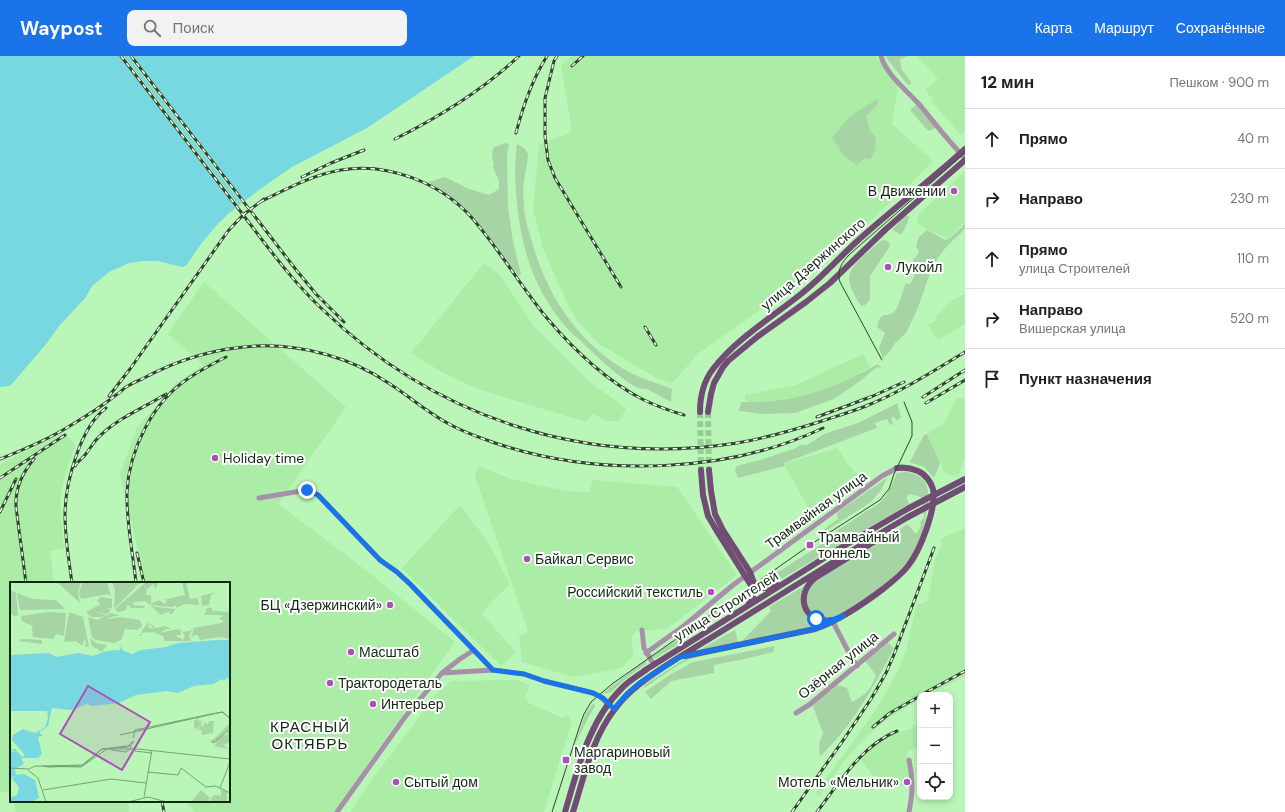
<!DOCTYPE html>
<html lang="ru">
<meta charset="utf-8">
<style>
body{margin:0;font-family:"DM Sans",sans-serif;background:#f2f2f2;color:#202124}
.controls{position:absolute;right:12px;bottom:12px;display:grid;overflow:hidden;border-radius:8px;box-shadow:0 2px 6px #0003}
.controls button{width:36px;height:36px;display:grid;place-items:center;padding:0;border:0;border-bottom:1px solid #e0e0e0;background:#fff;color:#202124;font:20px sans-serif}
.stop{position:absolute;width:12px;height:12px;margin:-9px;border:3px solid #1a73e8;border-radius:50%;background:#fff}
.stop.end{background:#1a73e8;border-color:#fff;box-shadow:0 1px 4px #0008}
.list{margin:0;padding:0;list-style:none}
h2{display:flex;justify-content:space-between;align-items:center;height:52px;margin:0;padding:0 16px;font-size:17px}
h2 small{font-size:13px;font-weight:400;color:#757577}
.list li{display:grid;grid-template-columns:26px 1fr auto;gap:12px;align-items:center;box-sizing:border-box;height:60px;padding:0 16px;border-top:1px solid #e0e0e0}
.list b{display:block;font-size:15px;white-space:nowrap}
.list p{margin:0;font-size:13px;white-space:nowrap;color:#757577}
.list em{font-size:13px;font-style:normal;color:#757577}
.icon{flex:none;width:22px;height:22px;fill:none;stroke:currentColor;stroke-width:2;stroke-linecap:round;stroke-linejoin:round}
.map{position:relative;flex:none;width:965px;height:756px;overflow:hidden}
header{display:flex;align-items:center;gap:24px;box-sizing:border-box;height:56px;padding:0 20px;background:#1a73e8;color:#fff}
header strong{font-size:19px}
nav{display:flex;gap:22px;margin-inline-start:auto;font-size:14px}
.search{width:280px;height:36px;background:#f2f2f2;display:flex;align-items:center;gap:10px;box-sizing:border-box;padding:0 14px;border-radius:8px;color:#757577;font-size:15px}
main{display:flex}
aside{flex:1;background:#fff}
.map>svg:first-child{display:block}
.built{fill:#abeca7}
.green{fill:#a6d4a4}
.water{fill:#78d8e1}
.pier{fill:#baf6b7}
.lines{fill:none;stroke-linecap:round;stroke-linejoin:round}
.major-tunnel{stroke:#98cd96;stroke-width:6;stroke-dasharray:6 3;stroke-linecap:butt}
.minor{stroke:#a691a8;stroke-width:5}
.major{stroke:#714c75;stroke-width:6}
.tram{stroke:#2c492b;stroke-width:1}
.rail-casing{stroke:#2c492b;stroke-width:3}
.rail{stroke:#fff;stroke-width:1.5;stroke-dasharray:4.5;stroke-linecap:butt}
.major-bridge{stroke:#714c75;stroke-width:6}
.route{stroke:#1a73e8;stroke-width:5}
.poi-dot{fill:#ad4fb9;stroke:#fff;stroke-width:1.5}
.labels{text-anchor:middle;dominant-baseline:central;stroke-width:4;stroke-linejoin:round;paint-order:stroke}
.poi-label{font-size:14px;fill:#112811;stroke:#fff;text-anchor:start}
.street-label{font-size:14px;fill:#112811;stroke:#fff}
.neighbourhood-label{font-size:15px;letter-spacing:1px;fill:#112811;stroke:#fff}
.inset-road{fill:none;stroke:#76a475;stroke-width:1}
.view{fill:#ad4fb9;fill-opacity:0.15;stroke:#ad4fb9;stroke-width:2}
.inset-edge{fill:none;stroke:#112811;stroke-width:2}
</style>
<header>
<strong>Waypost</strong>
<div class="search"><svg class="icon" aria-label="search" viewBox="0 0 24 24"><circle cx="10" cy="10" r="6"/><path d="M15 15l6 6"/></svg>Поиск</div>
<nav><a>Карта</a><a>Маршрут</a><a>Сохранённые</a></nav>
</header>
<main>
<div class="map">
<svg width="965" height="756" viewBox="0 0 965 756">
<rect width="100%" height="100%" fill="#baf6b7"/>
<path class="built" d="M 572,0 L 876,0 L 898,30 L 892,68 L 933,105 L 915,123 L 822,210 L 699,297 L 672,327 L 658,323 L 599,288 L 577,264 L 568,249 L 543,192 L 533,152 L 539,89 L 569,77 L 572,75 L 561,10 Z
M 917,0 L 965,0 L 965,75 L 961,79 L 932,46 L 933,43 L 925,34 L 938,23 Z
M 965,115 L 965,166 L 948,183 L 917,168 L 918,159 Z
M 484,207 L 500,219 L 533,269 L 592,328 L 617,345 L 621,350 L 626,353 L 619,365 L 607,365 L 593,358 L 586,366 L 481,334 L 447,319 L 411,297 Z
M 204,226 L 346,351 L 278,448 L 367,515 L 455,586 L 380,690 L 336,756 L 195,756 L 188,749 L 186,745 L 229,745 L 229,527 L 146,527 L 120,418 L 137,372 L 176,327 L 203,309 L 168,278 Z
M 965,238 L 965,268 L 938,284 L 928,269 L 937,263 L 935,261 L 953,244 Z
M 863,298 L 870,311 L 820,338 L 810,342 L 768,346 L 749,346 L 745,344 L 745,339 L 796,329 Z
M 957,341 L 965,344 L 965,400 L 958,421 L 945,417 L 927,377 L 944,368 Z
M 64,377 L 76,389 L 68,409 L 62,432 L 60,447 L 64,493 L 50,495 L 54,527 L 11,527 L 11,735 L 0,737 L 0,408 Z
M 837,392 L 847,407 L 863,426 L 814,462 L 784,408 Z
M 478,410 L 514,424 L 567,435 L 589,436 L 593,424 L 677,431 L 737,519 L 667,573 L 636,575 L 631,582 L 634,601 L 630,602 L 622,612 L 573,621 L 522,606 L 519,581 L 528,575 L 475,420 Z
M 460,449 L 486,483 L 510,528 L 488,549 L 482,558 L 516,596 L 501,610 L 402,512 Z
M 965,472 L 965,620 L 928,639 L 920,639 L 920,643 L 886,664 L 868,679 L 849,699 L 819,741 L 815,738 L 877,652 L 900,611 L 906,595 L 917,547 L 922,548 L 925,545 L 927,546 L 928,544 L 935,503 L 942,487 L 941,483 Z
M 518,624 L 528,629 L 529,633 L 525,641 L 528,643 L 527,646 L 563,662 L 567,659 L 572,665 L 544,756 L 350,756 L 375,719 L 437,637 L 451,625 Z
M 919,668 L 920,672 L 920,691 L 910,694 L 906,699 L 911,722 L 911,730 L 880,730 L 877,720 L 873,720 L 861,704 L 872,692 L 882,684 L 894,678 L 913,672 L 912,670 Z
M 14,745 L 128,745 L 129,756 L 16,756 Z"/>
<path class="green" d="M 885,0 L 908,0 L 900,3 L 902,14 L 911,26 L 911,29 L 907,28 Z
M 877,43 L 878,48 L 866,60 L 870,76 L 876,81 L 875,94 L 870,103 L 865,102 L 857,109 L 844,100 L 832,82 L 848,62 Z
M 917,48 L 935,71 L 934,73 L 928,75 L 910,54 Z
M 504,87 L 509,88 L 507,100 L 508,152 L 513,186 L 521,218 L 518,220 C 501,199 487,176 468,156 C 457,144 443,135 428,126 L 445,121 L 469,133 L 489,139 L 499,133 L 499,125 L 493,111 L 494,108 L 492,101 L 493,92 Z
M 517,88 L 524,92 L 528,98 C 528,105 526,112 525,119 C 523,129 523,140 524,150 C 524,161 528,172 531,182 C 545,237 577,286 627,315 C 641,323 657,327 672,333 L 671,346 C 663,342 655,337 647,333 C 644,332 642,333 638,332 C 634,330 629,327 625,324 C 610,313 597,301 584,288 C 578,282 572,278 566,271 C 537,238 523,199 518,155 C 515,132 514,111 517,88 Z
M 906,159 L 909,161 L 907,168 L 902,178 L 900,178 L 892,174 Z
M 965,168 L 965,173 L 946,191 L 933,209 L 917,254 L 906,277 L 894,288 L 891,294 L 883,302 L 879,292 L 885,277 L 878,272 C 877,266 879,263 883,259 C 900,261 900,239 906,227 L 910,228 L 914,221 L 915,217 L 914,215 L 916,213 L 916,209 L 913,204 L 919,196 L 916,190 L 919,181 L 927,174 L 945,184 L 949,183 Z
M 883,184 L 888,185 L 890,190 L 870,220 L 870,244 L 865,249 L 862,250 C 857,246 856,241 853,236 C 843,217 854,209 868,196 C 873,192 877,187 883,184 Z
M 878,308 L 881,312 L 877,311 L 860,325 L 834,343 L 795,357 L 763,358 L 739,355 L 741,346 C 752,346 763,346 775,345 C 812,341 846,326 878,308 Z
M 898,347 L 898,351 L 901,361 L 897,365 L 893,361 L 891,362 L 893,368 L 890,369 L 887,363 L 875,367 L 877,372 L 784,407 L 785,410 L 738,422 L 735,414 L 737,410 L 760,404 L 787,395 L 794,393 L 800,389 L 807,389 L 824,378 L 858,367 Z
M 927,378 L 940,407 L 934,422 L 924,411 L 910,406 L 924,379 Z
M 905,416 C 921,417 930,427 928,444 C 926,461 924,481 915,496 C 902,517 850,560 826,563 C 822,564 819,561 815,559 C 807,555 804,545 807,536 C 808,533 812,529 814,526 L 891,480 L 907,468 L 915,477 L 917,477 L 921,470 L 920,466 L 923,463 L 924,461 L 921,441 L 910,438 L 907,440 L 907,442 L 909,448 L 771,529 L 767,530 L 769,522 L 828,484 L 827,481 L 878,448 L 886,440 L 897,417 Z
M 887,422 L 881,434 L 871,446 L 824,476 L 822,475 L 838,463 L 837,458 L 838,456 Z
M 806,529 C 796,548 804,561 824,568 L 741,586 L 771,555 L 769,551 Z
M 741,538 L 743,541 L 714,563 L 712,561 L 708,564 L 709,566 L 702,570 L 703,572 L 699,575 L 656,602 L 653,602 L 652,600 L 693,573 Z
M 735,574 L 738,587 L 699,594 Z
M 887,586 L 894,592 C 883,613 872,634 859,653 C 848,671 834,686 820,701 L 819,688 L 823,677 L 812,648 L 837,629 L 847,632 L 852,646 C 867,637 870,635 876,619 L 865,605 Z
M 739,590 L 739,592 L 690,603 L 680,608 L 644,632 L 644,629 L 688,601 Z
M 775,590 L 773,596 L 749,602 L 714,609 L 714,617 L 671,625 L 651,643 L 645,636 L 668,620 L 693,606 Z
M 646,604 L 646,608 L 629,620 L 611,636 L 602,638 Z
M 593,647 L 595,650 L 588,662 L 577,685 L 576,685 L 585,659 Z"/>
<path class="water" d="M 0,0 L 474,0 L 367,72 L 292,111 L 259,134 L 228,158 L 215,171 L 201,188 L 186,210 L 182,211 L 158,205 L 143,205 L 129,207 L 109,216 L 92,230 L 86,241 L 59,270 L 47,287 L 11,329 L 8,330 L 0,331 Z"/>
<path class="pier" d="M 119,0 L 124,0 L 240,151 L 237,154 Z
M 128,0 L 133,0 L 246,147 L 243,149 Z"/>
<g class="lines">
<path class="major-tunnel" d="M 700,356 L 701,414
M 708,356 L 709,414"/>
<path class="minor" d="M 881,0 C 886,18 906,34 919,48 C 934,66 948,85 965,102
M 259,442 L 307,434 L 318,439 L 381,505 L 397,516 L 410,528 L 493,614 L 524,618 L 544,625 L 593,637 L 599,640 L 608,648
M 833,566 L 847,593 L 857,610
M 642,574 L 644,592 L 654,609
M 646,597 L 685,569 L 733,529 L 882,420 L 897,412
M 442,617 L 493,614
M 796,657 L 809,649 L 894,578
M 909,704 C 913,725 913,735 909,756
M 337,756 L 405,661 L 442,617 L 460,603 L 474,594"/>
<path class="major" d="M 700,356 C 700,341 703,326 713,313 C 736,283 771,262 801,238 C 820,223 836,205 854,188 C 890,155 929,126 965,93
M 708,356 L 711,338 L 714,327 L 723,311 L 728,305 L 757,281 L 806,246 L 830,227 L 886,173 L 965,104
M 701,414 L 703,439 L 708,460 L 718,477 L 752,531 L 753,541 L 748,549
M 709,414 L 711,435 L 715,458 L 723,474 L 750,516 L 754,527 L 761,532 L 768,532 L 778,529
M 832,564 C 804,569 794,539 815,522 L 882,481
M 685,600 L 815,573 C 840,564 862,549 883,533 C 892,526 901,519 908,510 C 920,495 937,452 933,433 C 931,426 925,418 918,415 C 911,412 904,411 897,412
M 565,756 C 578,712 589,664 623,631 C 630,624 639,619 647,613 L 837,494 L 909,452
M 573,756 C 584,721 592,682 615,653 C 630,632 652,619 673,605 C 692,593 711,582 730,570 C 789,534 848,496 908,461"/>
<path class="tram" d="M 882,304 L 840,226 C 836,215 842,206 850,198 L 965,97
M 552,756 L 581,666 L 584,658 L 591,646 L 612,628 L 810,489 L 880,444 L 889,433 L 894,418 L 912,380 L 912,366 L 904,346"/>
<g class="rail-casing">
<path id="rail" d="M 121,0 C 159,49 196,98 234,147 C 262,183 289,222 322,253 C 434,361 583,411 737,387 C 766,382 794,374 822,365 C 837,360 851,356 866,350 C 901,336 933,315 965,296
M 131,0 L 297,215 L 316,238 L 344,266
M 557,0 L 554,5 L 545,42 L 545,80 L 548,104 L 555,122 L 621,231
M 572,10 L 583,0
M 516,77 C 523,50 532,24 547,0
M 395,83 C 439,61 483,34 519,0
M 302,121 L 331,107 L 364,94
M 260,146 C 286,133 312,119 341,114 C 388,106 441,127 472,162 C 499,193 520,229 546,261 C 573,293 605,324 642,343 C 656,350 670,355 684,359
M 645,271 L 656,289
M 109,340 L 130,313 L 228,175 L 243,159 L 264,143
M 923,341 L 965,314
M 926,347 L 965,324
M 817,361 L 873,340 L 904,326
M 0,403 C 23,394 47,384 68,371 C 85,361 101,351 116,339 C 120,337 123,333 126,331 C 131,328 137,325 142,323 C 177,304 216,292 256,290 C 303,288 352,302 390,328 C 410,341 428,357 449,368 C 465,377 481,382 498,388 C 598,421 727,418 823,372
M 75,410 C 77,406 82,403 85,399 C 89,394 92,389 96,384 C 115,363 142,353 166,338
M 0,422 L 65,379
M 0,456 L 16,423
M 137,497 L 144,527
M 26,527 L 16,451 C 15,432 22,417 34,403
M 72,527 C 69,505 65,482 65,459 C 65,428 80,371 106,352
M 136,527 C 133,498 126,465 127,436 C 129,394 153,345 189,322 C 201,314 214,307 226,301
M 921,639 L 965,615
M 873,671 L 890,657 L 920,640
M 162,745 L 164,756
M 792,756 L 842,686 L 871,643 L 886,617 L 895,596 L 934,492
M 817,756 C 839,727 862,689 897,675"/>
</g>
<use href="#rail" class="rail"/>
<path class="major-bridge" d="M 909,452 L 965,423
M 908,461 L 965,431"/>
</g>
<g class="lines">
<path class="route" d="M 307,434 L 318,439 L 380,504 L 397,516 L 410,528 L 493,614 L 524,618 L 544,625 L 593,637 L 603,642 L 614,653 L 628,637 L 641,626 L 680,601 L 815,573 L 828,568 L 843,560 L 828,565 L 816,563"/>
</g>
<g class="poi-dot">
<circle cx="954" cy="135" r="4"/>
<circle cx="888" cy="211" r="4"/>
<circle cx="215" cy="402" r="4"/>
<rect x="806" y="485" width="8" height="8" rx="2"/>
<circle cx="527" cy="503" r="4"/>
<circle cx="711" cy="536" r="4"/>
<circle cx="390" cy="549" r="4"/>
<circle cx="351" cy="596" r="4"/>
<circle cx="330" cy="627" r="4"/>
<circle cx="373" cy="648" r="4"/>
<rect x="562" y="700" width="8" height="8" rx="2"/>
<circle cx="396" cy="726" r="4"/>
<circle cx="907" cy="726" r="4"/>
</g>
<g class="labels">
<g class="poi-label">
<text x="946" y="135" text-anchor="end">В Движении</text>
<text x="896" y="211">Лукойл</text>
<text x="223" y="402">Holiday time</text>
<text x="818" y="481">Трамвайный<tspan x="818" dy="16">тоннель</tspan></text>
<text x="535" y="503">Байкал Сервис</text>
<text x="703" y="536" text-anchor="end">Российский текстиль</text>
<text x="382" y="549" text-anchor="end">БЦ «Дзержинский»</text>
<text x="359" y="596">Масштаб</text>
<text x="338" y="627">Трактородеталь</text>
<text x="381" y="648">Интерьер</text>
<text x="574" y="696">Маргариновый<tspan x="574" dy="16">завод</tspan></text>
<text x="404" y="726">Сытый дом</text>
<text x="899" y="726" text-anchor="end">Мотель «Мельник»</text>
</g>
<g class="street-label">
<text transform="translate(813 208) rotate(-41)">улица Дзержинского</text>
<text transform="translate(816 454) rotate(-36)">Трамвайная улица</text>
<text transform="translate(726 550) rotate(-32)">улица Строителей</text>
<text transform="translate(838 609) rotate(-39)">Озёрная улица</text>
</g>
<g class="neighbourhood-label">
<text x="310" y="671">КРАСНЫЙ<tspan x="310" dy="17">ОКТЯБРЬ</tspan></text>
</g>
</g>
<g transform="translate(10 526)">
<rect width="220" height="220" fill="#baf6b7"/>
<path d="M 47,0 L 71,0 L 68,10 L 70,21 ZM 73,0 L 97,0 L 101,14 L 98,12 L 71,17 L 69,10 ZM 102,0 L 134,0 L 120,6 L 127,4 L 104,27 L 105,7 ZM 136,0 L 149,0 L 145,7 L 144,2 L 137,7 L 136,13 L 141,13 L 141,22 L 149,18 L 155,22 L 157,19 L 154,18 L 175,13 L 172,0 L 176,0 L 180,17 L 188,16 L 189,23 L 175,22 L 166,26 L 166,23 L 162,25 L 140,23 L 135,19 L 124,20 L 123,23 L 135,24 L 134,26 L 121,26 L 119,30 L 122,20 L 121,24 L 117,23 L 116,28 L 108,30 L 105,27 ZM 0,8 L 6,11 L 8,33 L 4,34 L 0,30 ZM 206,10 L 201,13 L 199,23 L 192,24 L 191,14 ZM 7,11 L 23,17 L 46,18 L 55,27 L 10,28 ZM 91,15 L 102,17 L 102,26 L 95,27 L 101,28 L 97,32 L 84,30 L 96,33 L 92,35 L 81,35 L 76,30 L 91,22 L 87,19 ZM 141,24 L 164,27 L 165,27 L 162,32 L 159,32 L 160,29 L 151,33 ZM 201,25 L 203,29 L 220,30 L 220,41 L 217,38 L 220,42 L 220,57 L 210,55 L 190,58 L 188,53 L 184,53 L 181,57 L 184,46 L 211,41 L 214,38 L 209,38 L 213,33 L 194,33 L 197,28 L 195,27 ZM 37,30 L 56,31 L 54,54 L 46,52 L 43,57 L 23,55 L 22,44 L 12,39 L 11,34 ZM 59,30 L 73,35 L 79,65 L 73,64 L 76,63 L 75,56 L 72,64 L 66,59 L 54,60 ZM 101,31 L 110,34 L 105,34 L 93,38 L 109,35 L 130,38 L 132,44 L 127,48 L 115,47 L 112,57 L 104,61 L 86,58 L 82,55 L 79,40 L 89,39 L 79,40 L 78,35 L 88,38 ZM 138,40 L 139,46 L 143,47 L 140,41 L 146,46 L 155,44 L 161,47 L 156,47 L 150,51 L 171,46 L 167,48 L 171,48 L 171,53 L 165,53 L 173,58 L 175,54 L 172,50 L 180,49 L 183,45 L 179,55 L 181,59 L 155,59 L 153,54 L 143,50 L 131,51 L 132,54 L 129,54 ZM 80,56 L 86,61 L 97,63 L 92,70 L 82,64 ZM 11,57 L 32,58 L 32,62 L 9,59 ZM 188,136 L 189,139 L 193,138 L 190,140 L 193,140 L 190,142 L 193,146 L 194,141 L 198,142 L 199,139 L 204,139 L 203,151 L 192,153 L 191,148 L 186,148 L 190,146 L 189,144 L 189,146 L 186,146 L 187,143 L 186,146 L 184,147 L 184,139 ZM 220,141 L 219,147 L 209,155 L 219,152 L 217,151 L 220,147 L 220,160 L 213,163 L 219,167 L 203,164 L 207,162 L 204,161 L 209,161 L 202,160 L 202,157 L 194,159 L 204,157 ZM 211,207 L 217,210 L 217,220 L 198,220 L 204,213 L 211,214 ZM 191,208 L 200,216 L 196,220 L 181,220 Z" fill="#a6d4a4"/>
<path d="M 208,58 L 220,58 L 220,97 L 216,96 L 214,99 L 212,97 L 203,102 L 184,104 L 168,111 L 156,109 L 126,113 L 109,121 L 82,124 L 77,122 L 61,128 L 42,126 L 38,144 L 29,150 L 33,154 L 28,155 L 32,172 L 28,176 L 11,176 L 14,182 L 5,187 L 6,193 L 14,192 L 25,198 L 29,216 L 21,220 L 0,220 L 0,216 L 7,213 L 9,205 L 2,197 L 5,193 L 0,197 L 0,169 L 6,170 L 0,167 L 5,167 L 12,175 L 15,173 L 2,158 L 3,153 L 13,147 L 25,151 L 35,145 L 38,136 L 37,129 L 0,129 L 0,73 L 38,71 L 47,75 L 68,71 L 83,74 L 96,69 L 110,68 L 112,62 L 112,68 L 122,72 L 131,68 L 156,65 L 168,61 Z" fill="#78d8e1"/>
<path class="inset-road" d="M 110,153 L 212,130 L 220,136M 123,156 L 125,148 L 201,132 L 213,130 L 220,137M 123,159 L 123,161 L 122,162 L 118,165 L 92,167 L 76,181 L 74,183 L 72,184 L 69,184 L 38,185 L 33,184 L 72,183 L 92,167 L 118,164 ZM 201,159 L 203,161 L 220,147M 125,166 L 125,169 L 141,171M 101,168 L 116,170 L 121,166 L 120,163M 0,186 L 19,187 L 25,184 L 71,185 L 97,167 L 128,167 L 220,177M 18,188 L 28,196 L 36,220M 138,190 L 168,193 L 171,186 L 196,205 L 206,204 L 220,211M 210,206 L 220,180M 33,208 L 101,197 L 136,201M 134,215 L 142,168M 118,220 L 138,215 L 157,220"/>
<path class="view" d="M 78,104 L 140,140 L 112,188 L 50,152 Z"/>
<rect width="220" height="220" class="inset-edge"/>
</g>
</svg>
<div class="controls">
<button>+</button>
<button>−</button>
<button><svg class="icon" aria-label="locate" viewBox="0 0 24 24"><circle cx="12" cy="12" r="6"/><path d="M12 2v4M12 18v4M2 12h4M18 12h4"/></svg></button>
</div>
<div class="stop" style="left:816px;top:563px"></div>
<div class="stop end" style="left:307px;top:434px"></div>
</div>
<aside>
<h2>12 мин<small>Пешком · 900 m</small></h2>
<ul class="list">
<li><svg class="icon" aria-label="ahead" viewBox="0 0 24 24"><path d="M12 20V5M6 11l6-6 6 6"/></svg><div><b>Прямо</b></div><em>40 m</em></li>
<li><svg class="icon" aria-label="right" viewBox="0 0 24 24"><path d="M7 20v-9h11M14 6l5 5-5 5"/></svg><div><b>Направо</b></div><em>230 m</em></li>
<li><svg class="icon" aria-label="ahead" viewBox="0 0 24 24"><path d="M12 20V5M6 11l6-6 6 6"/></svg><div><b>Прямо</b><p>улица Строителей</p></div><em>110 m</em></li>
<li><svg class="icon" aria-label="right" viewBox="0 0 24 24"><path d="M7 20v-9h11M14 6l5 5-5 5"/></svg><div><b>Направо</b><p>Вишерская улица</p></div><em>520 m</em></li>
<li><svg class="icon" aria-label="arrive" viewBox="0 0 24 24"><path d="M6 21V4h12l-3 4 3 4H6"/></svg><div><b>Пункт назначения</b></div></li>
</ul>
</aside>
</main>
